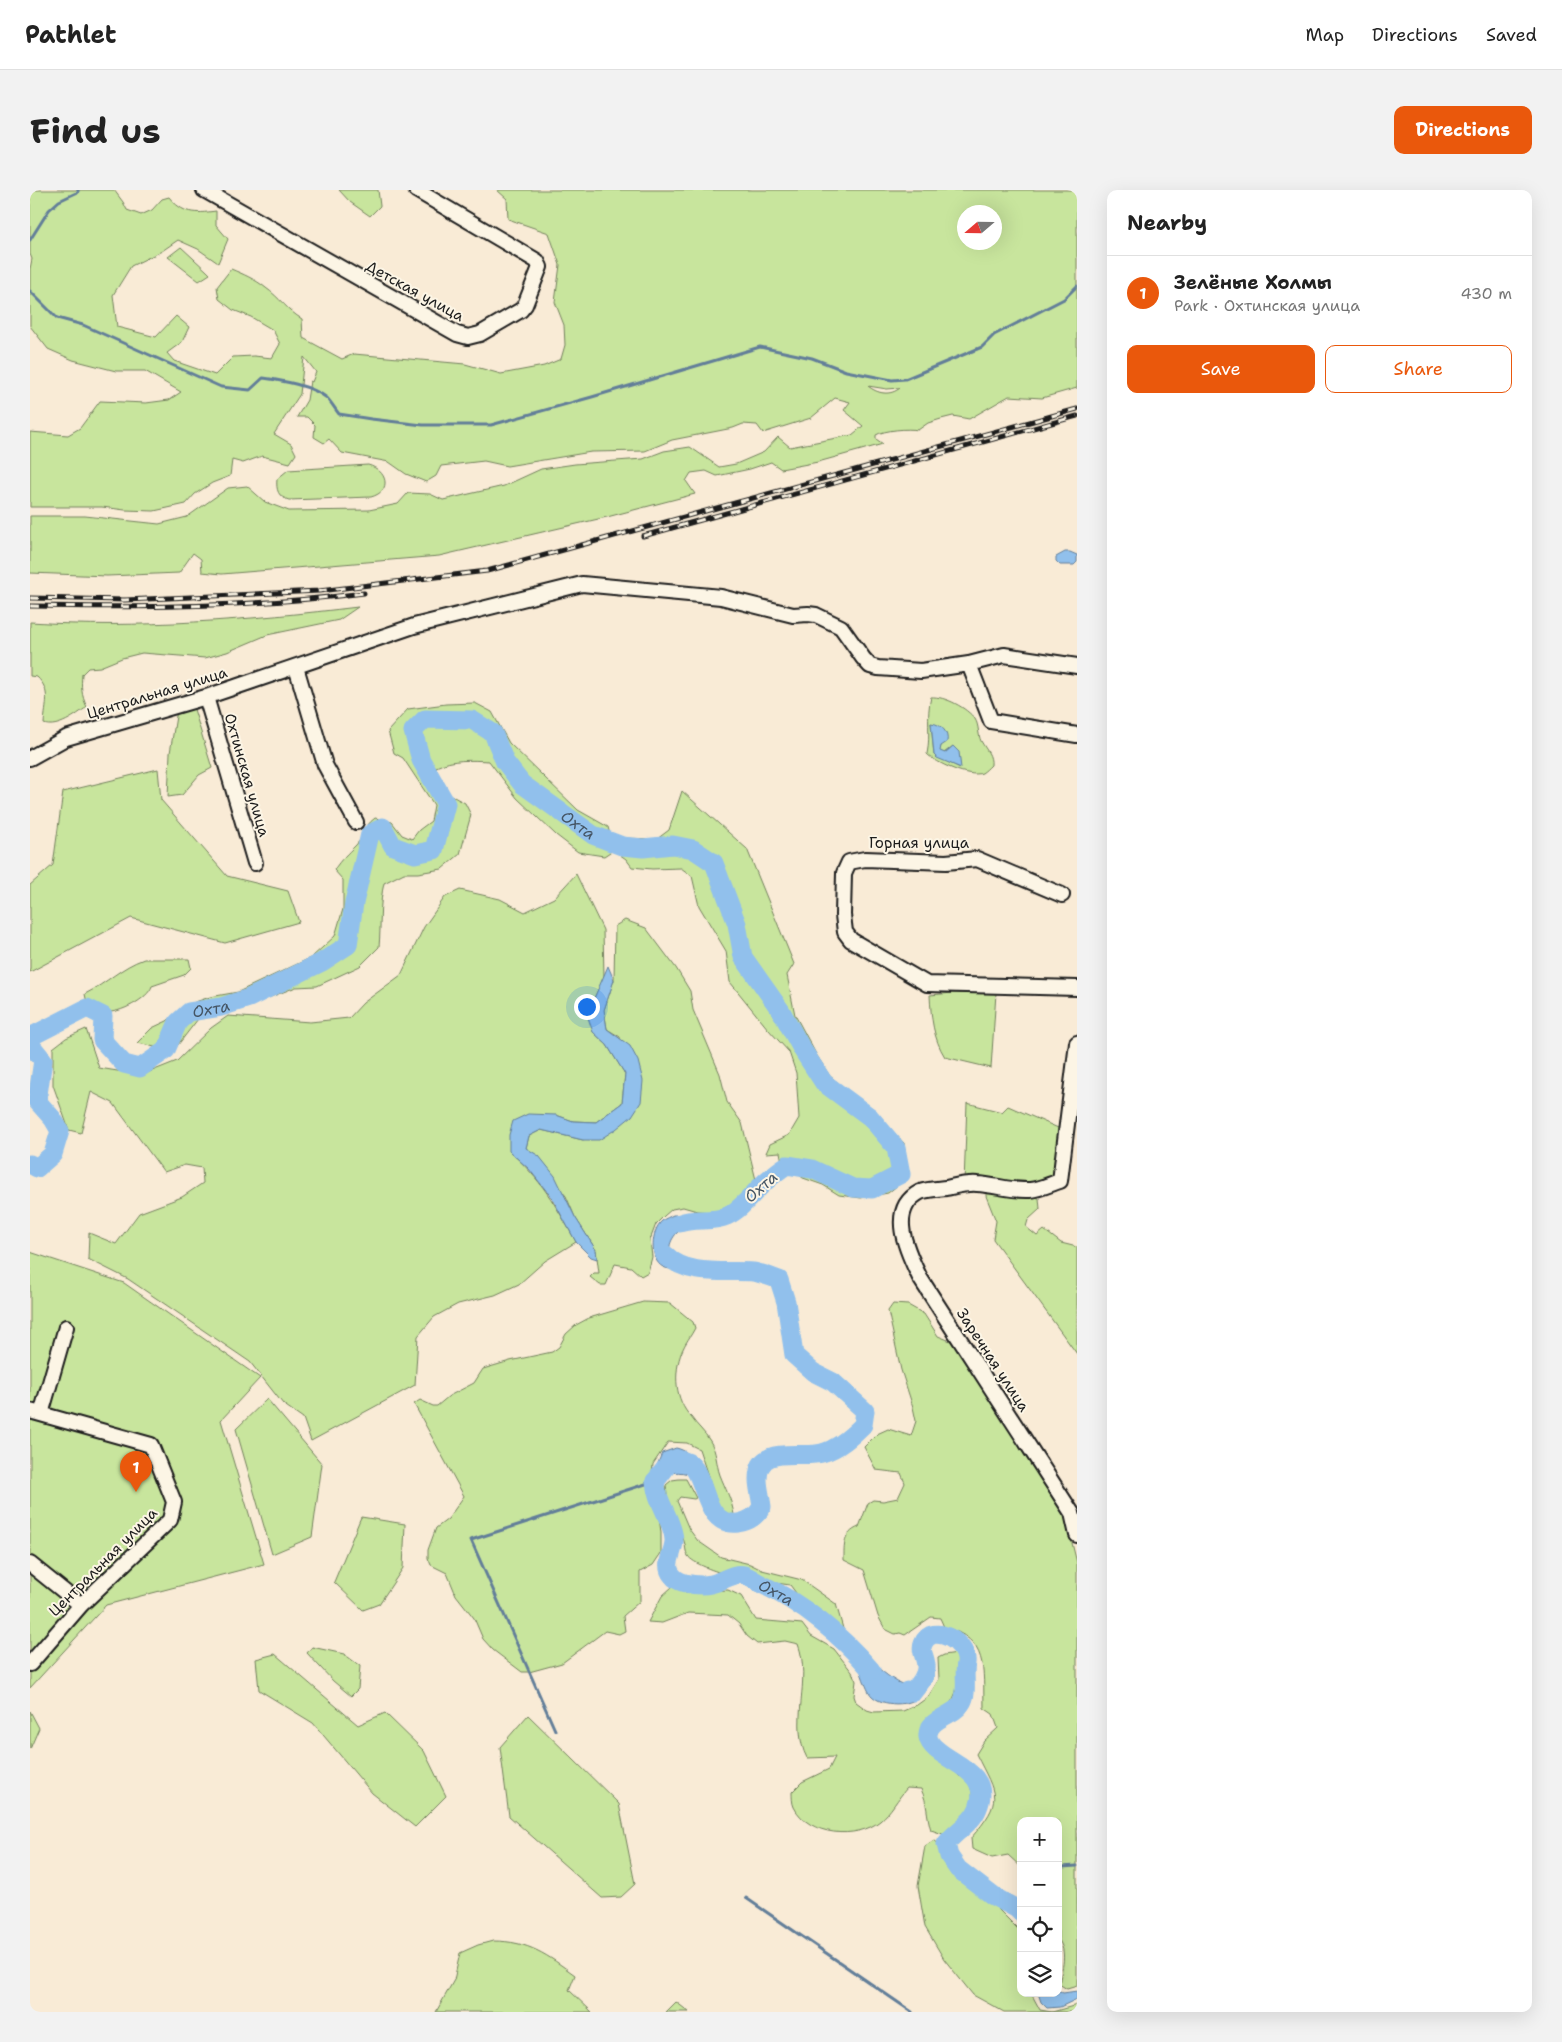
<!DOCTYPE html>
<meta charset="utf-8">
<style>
body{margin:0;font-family:"Shantell Sans",sans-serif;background:#f2f2f2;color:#222}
.controls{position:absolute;right:15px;bottom:15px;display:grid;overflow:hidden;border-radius:10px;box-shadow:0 5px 20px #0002}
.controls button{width:45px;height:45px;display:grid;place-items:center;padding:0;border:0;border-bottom:1px solid #e0e0e0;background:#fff;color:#222;font:25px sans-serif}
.compass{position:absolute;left:927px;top:15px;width:45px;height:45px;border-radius:50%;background:#fff;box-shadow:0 5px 20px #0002;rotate:250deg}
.you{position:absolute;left:556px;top:816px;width:18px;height:18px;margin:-12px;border:4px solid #fff;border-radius:50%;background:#1a73e8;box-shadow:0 0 0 8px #1a73e833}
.badge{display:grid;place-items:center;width:32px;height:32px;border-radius:50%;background:#ea580c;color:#fff;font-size:16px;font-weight:700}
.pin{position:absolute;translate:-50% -41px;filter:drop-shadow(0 1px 2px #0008)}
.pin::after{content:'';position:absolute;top:26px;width:18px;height:15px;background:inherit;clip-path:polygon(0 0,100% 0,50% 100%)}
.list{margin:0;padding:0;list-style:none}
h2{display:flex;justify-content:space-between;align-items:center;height:65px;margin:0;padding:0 20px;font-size:21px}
h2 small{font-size:16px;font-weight:400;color:#767676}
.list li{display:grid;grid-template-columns:32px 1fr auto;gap:15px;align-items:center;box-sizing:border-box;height:75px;padding:0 20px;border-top:1px solid #e0e0e0}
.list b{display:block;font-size:19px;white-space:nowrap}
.list p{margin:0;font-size:16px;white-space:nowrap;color:#767676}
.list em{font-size:16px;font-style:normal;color:#767676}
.actions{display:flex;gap:10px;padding:15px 20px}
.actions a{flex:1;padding:11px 0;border:1px solid #ea580c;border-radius:10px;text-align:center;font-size:18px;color:#ea580c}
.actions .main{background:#ea580c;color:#fff}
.icon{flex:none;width:28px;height:28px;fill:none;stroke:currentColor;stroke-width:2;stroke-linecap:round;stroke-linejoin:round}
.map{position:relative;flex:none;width:1047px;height:1822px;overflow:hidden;border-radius:10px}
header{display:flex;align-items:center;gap:30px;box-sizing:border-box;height:70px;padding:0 25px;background:#fff;border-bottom:1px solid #e0e0e0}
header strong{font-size:24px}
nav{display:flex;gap:28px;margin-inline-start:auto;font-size:18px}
.intro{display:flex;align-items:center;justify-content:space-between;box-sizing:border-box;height:120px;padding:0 30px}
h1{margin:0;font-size:35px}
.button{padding:12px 22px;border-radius:10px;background:#ea580c;color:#fff;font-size:18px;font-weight:700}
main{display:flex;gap:30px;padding:0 30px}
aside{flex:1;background:#fff;border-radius:10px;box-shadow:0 5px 20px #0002}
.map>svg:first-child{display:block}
.green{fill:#c8e59d;stroke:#72805c;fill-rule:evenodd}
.water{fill:#91c0ec;stroke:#627e99}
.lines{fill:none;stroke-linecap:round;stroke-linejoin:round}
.stream{stroke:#627e99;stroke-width:3}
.river{stroke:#91c0ec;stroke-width:19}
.minor-casing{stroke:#1c1c1c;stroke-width:18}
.minor{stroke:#fcf5e5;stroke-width:14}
.rail-casing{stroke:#1c1c1c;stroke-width:5}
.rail{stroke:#fcf5e5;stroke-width:3;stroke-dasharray:9;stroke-linecap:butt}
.labels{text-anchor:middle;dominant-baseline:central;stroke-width:4;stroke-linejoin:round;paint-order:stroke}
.street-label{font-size:15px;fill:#1c1c1c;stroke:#fcf5e5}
.water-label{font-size:16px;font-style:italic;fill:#455565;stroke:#fcf5e5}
</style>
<header>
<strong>Pathlet</strong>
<nav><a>Map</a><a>Directions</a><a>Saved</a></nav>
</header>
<div class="intro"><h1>Find us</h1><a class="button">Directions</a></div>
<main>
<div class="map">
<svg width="1047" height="1822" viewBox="0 0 1047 1822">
<rect width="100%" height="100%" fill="#f9ebd6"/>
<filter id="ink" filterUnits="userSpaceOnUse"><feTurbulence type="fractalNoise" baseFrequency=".02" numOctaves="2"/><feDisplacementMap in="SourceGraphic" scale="10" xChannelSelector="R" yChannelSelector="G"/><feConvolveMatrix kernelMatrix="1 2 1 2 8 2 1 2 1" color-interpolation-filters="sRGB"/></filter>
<g filter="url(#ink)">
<path class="green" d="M 0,0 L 84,0 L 93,12 L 97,20 L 111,25 L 122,20 L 132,9 L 139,7 C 153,24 164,24 186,21 L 186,35 L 198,49 L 188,73 L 168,59 L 148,50 L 132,61 L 101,76 L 83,105 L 87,137 L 126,147 L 146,126 L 159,137 L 152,152 L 137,163 L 144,171 L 185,185 L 203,167 L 224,166 L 242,168 L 250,154 L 243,140 L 221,127 L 203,120 L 189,109 L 187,97 L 201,79 C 213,84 225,89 236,98 C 249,107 258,121 272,129 L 273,148 L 312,169 L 324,164 L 435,174 L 471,184 L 514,176 L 531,169 L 535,155 L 534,135 L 525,112 L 530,75 L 519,43 L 478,29 L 477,9 L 467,0 L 1047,0 L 1047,198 L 1012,208 L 979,206 L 939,229 L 923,226 L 911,229 L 898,233 L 888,240 C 879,238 854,240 846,245 L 846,249 L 853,254 L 788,272 L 751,279 L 741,272 L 720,279 L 687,286 L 676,281 L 661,283 L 656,291 L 665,304 L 577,327 L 409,366 L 192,384 L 172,382 L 171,369 L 163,363 L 149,383 L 77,386 L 0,383 L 0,326 L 55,326 L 129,334 L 157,327 L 198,298 L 217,296 L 235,312 L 259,321 L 339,320 L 368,314 L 378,303 L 400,304 L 413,310 L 474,296 L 511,279 L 545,274 L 613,269 L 634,261 L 660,257 L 689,277 L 706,274 L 734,262 L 748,247 L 760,257 L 822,245 L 833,236 L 814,220 L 820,212 L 805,208 L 781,228 L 733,243 L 727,235 L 713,234 L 703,238 L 642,250 L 615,261 L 561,262 L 477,276 L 454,271 L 411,276 L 406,286 L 396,292 L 376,284 L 359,272 L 312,263 L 299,249 L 294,253 L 284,247 L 285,235 L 277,227 L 267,227 L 277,210 L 280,191 L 282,192 L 286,182 L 274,167 L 270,204 L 244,244 L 261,254 L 266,264 L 260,273 L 232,266 L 213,273 L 202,270 L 200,286 L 182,293 L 165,304 L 156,314 L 124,321 L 95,320 L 72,317 L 0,317 L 0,242 L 38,245 L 50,238 L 70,211 L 116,213 L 139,210 L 151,202 L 115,181 L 86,181 L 43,170 L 18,159 L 0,136 L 0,79 L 2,69 L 0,64 ZM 964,22 L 964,52 L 934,52 L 934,22 ZM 838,196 L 857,199 L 870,198 C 860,206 848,204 838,196 Z
M 309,0 L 348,0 L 350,16 L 340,26 L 320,12 Z
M 151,57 L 177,81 L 180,84 L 169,91 L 138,67 Z
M 338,275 C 357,280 363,301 341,307 L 259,310 C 248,307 246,300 247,289 L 258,280 Z
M 328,417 L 309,430 L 237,445 L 197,462 L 175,468 L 112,463 L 92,468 L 70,477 L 58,478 L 52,484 C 51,496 51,505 57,517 C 46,525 28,539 14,534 C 15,515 22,501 7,487 L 0,486 L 0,432 C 109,439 220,430 328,417 Z
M 901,507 C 915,506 937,518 945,529 C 949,535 948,545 951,551 C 956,560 962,565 961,575 C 958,578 955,581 952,583 C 939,588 906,573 897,564 C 901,545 896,526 901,507 ZM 901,533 L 911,556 L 909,561 L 914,563 L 923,556 L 930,578 L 904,565 Z
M 445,513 L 462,522 L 479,553 L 548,620 L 578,637 L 582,652 L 592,648 L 627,649 L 639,640 L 652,601 L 717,659 L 764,774 L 757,785 L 765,825 L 786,864 L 800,886 L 844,922 L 874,953 L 876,975 L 872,992 L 858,1003 L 831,1008 L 809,1005 L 793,995 L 773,988 L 752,972 L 750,962 L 736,963 L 740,954 L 759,945 L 769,928 L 766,883 L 759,862 L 738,839 L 700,792 L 696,761 L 669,716 L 662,686 L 651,678 L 622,679 L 602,677 L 596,669 L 583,660 L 574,666 L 548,662 L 526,645 L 487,608 L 459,571 C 440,570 423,569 406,577 L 410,593 L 422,606 L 435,613 L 441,625 L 430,664 L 412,679 L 388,683 L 374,683 L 354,693 C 349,714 351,736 349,757 L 330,776 L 287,796 L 266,797 L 208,820 L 168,829 L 144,860 C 132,860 119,855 107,853 L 122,838 L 137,831 L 156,815 L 180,807 L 208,802 L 282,767 L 305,746 L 313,719 L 313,690 L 304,680 C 311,669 317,664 326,655 C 335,645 332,638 345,628 L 362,632 L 372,645 L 382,649 L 389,640 L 401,631 L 404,615 L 373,568 L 364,563 L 358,541 L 378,519 L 416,514 Z
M 163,516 L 182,578 L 169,585 L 152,605 L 138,607 L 140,563 L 147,520 Z
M 128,579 L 131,610 L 197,686 L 258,701 L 269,732 L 195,753 L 101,728 L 0,782 L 0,695 L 23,675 L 33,602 Z
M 546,684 L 573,740 L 574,787 L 564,808 L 563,842 L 577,855 L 595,884 L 592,913 L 566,932 L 543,931 L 526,925 L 479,961 C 512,990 525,1014 546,1052 L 515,1071 L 489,1094 L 465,1105 L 428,1114 L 404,1127 L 388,1146 L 385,1195 L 281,1251 L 273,1228 L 253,1214 L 220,1172 L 98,1089 L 58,1069 L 59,1043 L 86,1054 L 109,1023 L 152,1007 L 173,993 L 172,978 L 155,975 L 134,982 L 83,913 L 61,902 L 51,943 L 39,940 L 23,895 L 23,858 L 36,848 L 56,839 L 69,878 L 112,885 L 147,871 L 181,838 L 198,826 L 280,832 L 319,828 L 333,813 L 371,785 L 394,737 L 415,707 L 430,700 L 470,709 L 495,722 L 524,708 Z
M 595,730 L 616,738 L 646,778 L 660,801 L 663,820 L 690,884 L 697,912 L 712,933 L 726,990 L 716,1008 L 695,1019 L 684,1022 L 667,1021 L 653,1017 L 642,1019 L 634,1026 L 626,1034 L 620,1050 L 622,1067 L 618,1082 L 611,1086 L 601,1077 L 585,1074 L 576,1095 L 570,1095 L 560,1087 L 564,1083 L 569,1083 L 566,1060 L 545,1027 L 536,1006 L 496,958 L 499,946 L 511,940 L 553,950 L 602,926 L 590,847 L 577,839 L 574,820 L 584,790 L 585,736 Z
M 114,769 L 159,769 L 161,778 L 154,785 L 122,796 C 118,809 89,824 75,822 C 69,821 62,815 57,813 L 55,804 C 77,793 91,777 114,769 Z
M 923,803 L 966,803 L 961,878 L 915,867 C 903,848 901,827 900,805 Z
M 937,913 L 972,922 L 978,916 L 1035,941 L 1028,987 L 990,998 L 934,993 Z
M 960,997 L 1009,1008 L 1010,1019 L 998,1030 L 996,1037 L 1007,1046 L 1014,1040 L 1031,1053 L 1047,1057 L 1047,1164 L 963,1049 L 966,1031 L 956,1006 L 956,999 Z
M 0,1062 L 94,1093 L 230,1188 L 191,1230 L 234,1374 L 76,1415 L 0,1498 Z
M 613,1112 L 640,1113 L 663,1132 L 665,1138 C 661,1146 655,1153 652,1161 C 643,1183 645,1210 661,1227 C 667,1236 675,1242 680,1251 C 687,1262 686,1274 690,1285 C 695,1298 702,1310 704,1325 L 699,1330 L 693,1326 L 684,1315 L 683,1301 L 669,1259 L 657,1253 L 638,1252 L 623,1274 L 621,1294 L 627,1314 L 631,1342 L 631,1363 L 623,1375 L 610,1382 L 610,1411 L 593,1426 L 595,1441 L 589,1444 L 575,1441 L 532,1473 L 499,1482 L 492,1482 L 463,1460 L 453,1449 L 444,1428 L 426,1405 L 417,1383 L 401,1375 L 398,1368 L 398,1360 L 406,1338 L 418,1329 L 434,1306 L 384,1214 L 390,1210 L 403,1216 L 407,1216 L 419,1206 L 444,1193 L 453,1179 L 480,1171 L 522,1162 L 529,1157 L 536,1144 L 546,1135 L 559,1128 Z
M 863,1114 L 878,1115 L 894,1124 L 908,1146 L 928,1154 L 1036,1329 L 1047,1373 L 1047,1796 L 1037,1799 L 1029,1794 C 1032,1779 1038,1762 1028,1749 L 1028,1688 L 1030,1686 L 1028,1685 L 1028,1631 L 991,1631 L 991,1677 L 978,1665 L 962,1668 L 942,1659 L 941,1648 C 974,1610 967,1606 946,1564 L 954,1551 L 968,1538 L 963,1524 L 954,1518 C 953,1479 959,1449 914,1437 L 910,1428 L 901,1427 L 875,1445 L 870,1443 L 865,1444 L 855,1439 L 848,1426 L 834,1380 L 814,1370 C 814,1356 813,1343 829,1337 L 838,1313 L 843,1310 L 853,1311 L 868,1308 L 875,1293 L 871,1283 L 846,1280 L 834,1257 L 847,1244 L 858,1239 L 881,1246 L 886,1231 L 883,1217 L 871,1180 L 858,1121 Z
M 237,1209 L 292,1274 L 282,1347 L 242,1364 L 206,1239 Z
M 649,1289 L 656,1289 L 666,1308 L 664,1309 L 650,1307 L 647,1311 L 659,1339 L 668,1351 L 691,1367 L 720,1374 L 732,1380 L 772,1390 L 806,1414 L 814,1442 L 769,1407 L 760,1395 L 746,1393 L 708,1381 C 704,1383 701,1385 697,1384 C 688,1383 662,1373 658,1366 C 655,1362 656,1356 654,1351 C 647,1332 637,1316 636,1295 L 642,1290 Z
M 331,1327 L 375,1334 L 373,1378 L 349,1414 L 333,1420 L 304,1392 Z
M 642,1397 L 656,1402 L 698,1400 L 711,1406 L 726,1430 L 772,1434 L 781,1446 L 804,1459 L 822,1482 L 826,1491 L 824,1506 L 826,1512 L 837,1520 L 844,1522 L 873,1521 L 887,1515 L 898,1507 L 909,1489 L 908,1468 L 914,1465 L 927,1463 C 929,1470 928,1476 928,1483 C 929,1529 895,1519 890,1550 C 895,1562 906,1573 920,1575 L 929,1586 L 936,1588 C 943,1598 946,1615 937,1626 C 931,1633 922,1637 916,1645 L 901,1640 C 896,1624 898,1614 891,1599 L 877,1598 C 868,1608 861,1622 850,1631 C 827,1650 778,1646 764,1617 C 762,1613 762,1606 762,1602 L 772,1592 L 799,1579 L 805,1567 L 777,1568 C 759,1534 782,1491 768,1454 L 755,1451 L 727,1454 L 717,1446 L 709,1434 L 698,1425 L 658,1423 L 632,1433 L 618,1432 L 632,1406 Z
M 282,1457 L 314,1464 L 330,1476 L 328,1499 L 321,1506 L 303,1491 L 277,1463 Z
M 245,1464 L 328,1535 L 355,1523 L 394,1561 L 416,1606 L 385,1637 L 342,1603 L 283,1533 L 229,1500 L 226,1469 Z
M 0,1521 L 9,1538 L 0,1559 Z
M 498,1525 L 589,1614 L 605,1694 L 591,1707 L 572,1708 L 479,1626 L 470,1557 Z
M 904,1650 L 910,1655 L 927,1689 L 959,1710 L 991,1742 L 991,1803 L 1003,1803 L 1003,1807 L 1010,1820 L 1022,1822 L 1047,1815 L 1047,1822 L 974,1822 L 943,1805 L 914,1769 L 895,1737 L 888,1696 L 895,1656 Z
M 463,1751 C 499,1751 517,1765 545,1785 L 539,1800 L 562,1822 L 406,1822 L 424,1790 L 430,1763 L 448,1755 Z
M 646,1812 L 659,1822 L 636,1822 Z"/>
<path class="water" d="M 1035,362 L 1040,362 L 1047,365 L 1047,372 L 1044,375 L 1030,375 L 1026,371 L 1026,367 Z
M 901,533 C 911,534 919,542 917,552 L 911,556 L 910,561 L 915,563 L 923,556 L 929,562 L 931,578 L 907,568 L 904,565 Z
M 578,776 L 584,790 L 574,820 L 577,839 L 600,856 L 608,871 L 613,891 L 611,912 L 602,926 L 586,939 L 569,950 L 553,950 L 511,940 L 499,946 L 496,958 L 509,966 L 525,986 L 545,1027 L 566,1060 L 567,1069 L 561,1067 L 546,1052 L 522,1008 L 499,979 L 479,961 L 479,945 L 483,931 L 498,924 L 526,925 L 543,931 L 566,932 L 592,913 L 595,884 L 577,855 L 563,842 L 557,825 Z
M 643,1025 L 656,1025 L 675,1031 C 668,1032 661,1033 656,1036 C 646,1041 636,1054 641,1065 C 644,1070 652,1073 657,1076 C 650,1078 641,1081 633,1077 C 619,1070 621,1040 632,1031 C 635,1028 640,1027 643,1025 Z
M 646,1258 C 664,1262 667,1276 670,1293 C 661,1283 653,1281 639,1283 L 626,1298 L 628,1273 L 632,1263 Z
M 824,1462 C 839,1466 861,1494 877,1495 C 883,1496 889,1491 894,1487 L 896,1495 C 894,1498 892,1503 890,1506 C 880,1517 852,1516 842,1506 C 836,1501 828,1472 824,1462 Z
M 1028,1800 L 1033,1803 L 1047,1801 L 1047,1809 L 1030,1817 L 1017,1818 L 1011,1812 L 1008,1803 L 1028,1803 Z"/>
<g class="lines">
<path class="stream" d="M 0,50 L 19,20 L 29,11 L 48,2 L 48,0
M 0,101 L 27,128 L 53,135 L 191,197 L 220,200 L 233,188 C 253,191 280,195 297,208 C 301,212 305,219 309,224 L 341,229 L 393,235 L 461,235 L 562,207 L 730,157 L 782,168 L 816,181 L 862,190 L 875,189 L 952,157 L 964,145 L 1034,109 L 1047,96
M 525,1540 L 441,1350 L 625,1291
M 1028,1681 L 1031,1677 L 1047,1676
M 716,1708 L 882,1822
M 987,1719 L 991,1719"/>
<g class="river">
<path id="s1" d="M 0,847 L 57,818 L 73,826 L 72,850 L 94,874 L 110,878 L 136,860 L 148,832 L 159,822 L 191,817 L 219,808 L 292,772 L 318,755 L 324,713 L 340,644 L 353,637 L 363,656 L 385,664 L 404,660 L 416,614 L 391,570 L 383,541 L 395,529 L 442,530 L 463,543 L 475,572 L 492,594 L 563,645 L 592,656 L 613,658 L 643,655 L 663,659 L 684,673 L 707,734 L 713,767 L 751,821 L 772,859 L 794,893 L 840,927 L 866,958 L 871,984 L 842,999 L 823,998 L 782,979 L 757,975 C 749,980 742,986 735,992 C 723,1003 712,1019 697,1026 C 682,1033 665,1027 650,1033"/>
<path d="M 0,854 L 13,870 L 7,911 L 23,929 L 30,941 L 23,964 L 7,978 L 0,974"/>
<path id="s2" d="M 636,1065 C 657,1087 696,1080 723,1082 C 731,1083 741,1087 749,1090 L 756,1112 L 764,1165 L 783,1182 L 803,1192 L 835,1221 L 833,1235 C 822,1246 808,1259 792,1263 C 770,1269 728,1253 728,1289 C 728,1298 731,1308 732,1317 C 726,1326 720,1331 708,1333 C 666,1337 681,1268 647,1270 C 637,1271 632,1285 625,1291 C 626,1312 642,1328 644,1349 C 645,1361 633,1374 642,1385 C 645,1389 651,1392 655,1393 C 664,1395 672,1396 681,1394 C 692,1392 703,1382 714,1385 C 720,1387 725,1391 731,1394 C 772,1413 811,1445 841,1480"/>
<path d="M 877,1501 L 883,1502 C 889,1494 897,1486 896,1476 C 896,1468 890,1461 893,1454 C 902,1431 939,1453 936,1473 C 933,1486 939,1503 931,1514 C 924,1526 896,1529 898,1547 C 902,1571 965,1576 948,1618 C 942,1634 925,1641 916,1654 L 919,1666 L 928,1679 L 963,1706 L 987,1719 L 991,1723"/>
</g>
<g class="minor-casing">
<path id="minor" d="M 174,0 L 427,144 L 438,147 L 450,144 L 491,120 L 495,115 L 510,77 L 507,71 L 386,0
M 939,474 L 961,531 L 1047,545
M 266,477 L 295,575 L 326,632
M 176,507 L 225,673
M 0,568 L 36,548 L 176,507 L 384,436 L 552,394 L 691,407 L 763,425 L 778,424 L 786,425 L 811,437 L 833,468 L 840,476 L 848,478 L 891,481 L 939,474 L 974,465 L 1047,476
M 1032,705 L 947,669 L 916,672 L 835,669 L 819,672 L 814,683 L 813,725 L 815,742 L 821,750 L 897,794 L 1047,798
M 1047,853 L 1030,991 C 1020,994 1011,999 1000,1000 C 982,1001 965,995 947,994 C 937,993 926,996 916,998 C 908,999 897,999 890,1002 C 856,1020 878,1063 890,1088 L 1042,1323 L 1047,1345
M 0,1221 L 121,1255 L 144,1312 L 140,1330 L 51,1415 L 0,1474
M 11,1224 L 36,1137
M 0,1374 L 51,1415"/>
</g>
<use href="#minor" class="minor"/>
<g class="rail-casing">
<path id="rail" d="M 613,346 L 1047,226
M 0,408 L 95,410 L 289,401 L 457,381 L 1047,219
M 0,416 C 110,418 225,417 334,403"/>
</g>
<use href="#rail" class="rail"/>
</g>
</g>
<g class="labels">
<g class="street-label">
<text transform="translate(385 101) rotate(29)">Детская улица</text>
<text transform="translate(127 503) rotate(-17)">Центральная улица</text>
<text transform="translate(217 585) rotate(74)">Охтинская улица</text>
<text x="889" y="653">Горная улица</text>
<text transform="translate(963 1170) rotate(57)">Заречная улица</text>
<text transform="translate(73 1372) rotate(-45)">Центральная улица</text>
</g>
<g class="water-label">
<text stroke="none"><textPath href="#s1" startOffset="944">Охта</textPath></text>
<text stroke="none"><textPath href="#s1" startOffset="254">Охта</textPath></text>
<text transform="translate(731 997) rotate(-41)">Охта</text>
<text stroke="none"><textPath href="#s2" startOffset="826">Охта</textPath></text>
</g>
</g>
</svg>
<div class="controls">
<button>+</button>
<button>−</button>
<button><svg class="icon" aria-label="locate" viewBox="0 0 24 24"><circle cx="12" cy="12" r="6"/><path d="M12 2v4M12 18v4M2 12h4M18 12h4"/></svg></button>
<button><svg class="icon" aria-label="layers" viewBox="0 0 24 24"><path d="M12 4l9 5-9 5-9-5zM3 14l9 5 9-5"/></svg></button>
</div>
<svg class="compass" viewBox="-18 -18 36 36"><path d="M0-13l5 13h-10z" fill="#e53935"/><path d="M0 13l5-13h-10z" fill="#767676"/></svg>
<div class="you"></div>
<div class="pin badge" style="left:106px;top:1302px">1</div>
</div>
<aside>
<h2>Nearby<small></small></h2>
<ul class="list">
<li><span class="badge">1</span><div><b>Зелёные Холмы</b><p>Park · Охтинская улица</p></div><em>430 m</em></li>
</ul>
<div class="actions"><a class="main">Save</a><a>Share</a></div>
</aside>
</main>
